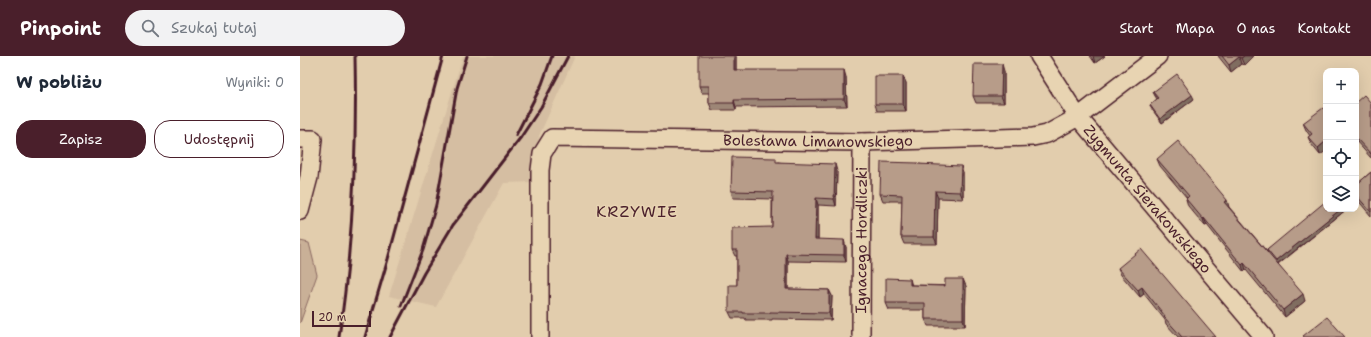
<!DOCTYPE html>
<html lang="pl">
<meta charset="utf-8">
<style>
body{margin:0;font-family:"Shantell Sans",sans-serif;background:#f2f2f3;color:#1f2937}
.controls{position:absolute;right:12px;top:12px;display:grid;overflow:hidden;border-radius:8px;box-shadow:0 4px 16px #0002}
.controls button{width:36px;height:36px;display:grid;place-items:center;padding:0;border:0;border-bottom:1px solid #e0e1e3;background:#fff;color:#1f2937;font:20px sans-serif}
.scale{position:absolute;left:12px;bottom:10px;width:59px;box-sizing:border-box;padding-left:4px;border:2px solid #4a1f2b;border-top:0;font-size:11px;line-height:14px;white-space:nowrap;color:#4a1f2b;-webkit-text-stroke:3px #e8d4b2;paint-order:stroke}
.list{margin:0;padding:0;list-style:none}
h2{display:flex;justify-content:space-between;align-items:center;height:52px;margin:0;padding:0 16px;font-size:17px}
h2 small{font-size:13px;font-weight:400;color:#747a83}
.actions{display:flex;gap:8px;padding:12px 16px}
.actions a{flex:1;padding:9px 0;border:1px solid #4a1f2b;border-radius:16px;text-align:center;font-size:14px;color:#4a1f2b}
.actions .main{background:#4a1f2b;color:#fff}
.icon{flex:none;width:22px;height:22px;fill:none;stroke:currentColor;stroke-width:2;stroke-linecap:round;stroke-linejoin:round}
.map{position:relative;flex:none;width:1071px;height:281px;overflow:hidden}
header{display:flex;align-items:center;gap:24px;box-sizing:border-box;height:56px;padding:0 20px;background:#4a1f2b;color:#fff}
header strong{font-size:19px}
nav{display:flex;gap:22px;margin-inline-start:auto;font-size:14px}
.search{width:280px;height:36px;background:#f2f2f3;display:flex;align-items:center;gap:10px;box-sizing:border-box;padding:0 14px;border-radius:22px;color:#747a83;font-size:15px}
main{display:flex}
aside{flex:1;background:#fff}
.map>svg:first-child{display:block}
.built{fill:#d5bea2}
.green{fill:#c9b097;stroke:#8a6861}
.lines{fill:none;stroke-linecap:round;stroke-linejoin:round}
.minor-casing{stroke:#4a1f2b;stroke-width:20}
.minor{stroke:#e8d4b2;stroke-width:17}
.rail{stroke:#4a1f2b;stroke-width:3}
.wall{fill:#9d8676;stroke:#4a1f2b}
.shaded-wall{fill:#806d60;stroke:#4a1f2b}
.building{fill:#b79c89;stroke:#4a1f2b}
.labels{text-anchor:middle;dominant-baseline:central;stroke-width:3;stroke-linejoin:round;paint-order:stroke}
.street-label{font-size:15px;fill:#4a1f2b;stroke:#e8d4b2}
.neighbourhood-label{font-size:16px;letter-spacing:1px;fill:#4a1f2b;stroke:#e8d4b2}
</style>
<header>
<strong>Pinpoint</strong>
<div class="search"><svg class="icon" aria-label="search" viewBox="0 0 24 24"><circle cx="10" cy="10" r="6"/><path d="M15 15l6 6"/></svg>Szukaj tutaj</div>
<nav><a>Start</a><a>Mapa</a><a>O nas</a><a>Kontakt</a></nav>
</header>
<main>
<aside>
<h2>W pobliżu<small>Wyniki: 0</small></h2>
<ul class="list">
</ul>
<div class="actions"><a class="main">Zapisz</a><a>Udostępnij</a></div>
</aside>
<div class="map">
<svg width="1071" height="281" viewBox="0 0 1071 281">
<rect width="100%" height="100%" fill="#e2cdad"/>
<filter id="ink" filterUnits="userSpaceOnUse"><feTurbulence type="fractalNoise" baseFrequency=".025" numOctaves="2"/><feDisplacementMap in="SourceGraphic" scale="8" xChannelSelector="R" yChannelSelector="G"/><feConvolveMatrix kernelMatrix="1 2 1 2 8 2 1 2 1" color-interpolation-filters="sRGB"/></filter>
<g filter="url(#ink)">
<path class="built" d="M 163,0 L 275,0 L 239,80 L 234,126 L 204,127 L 136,251 L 89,240 Z"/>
<path class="green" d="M 0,185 L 9,187 L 17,219 L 0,267 Z"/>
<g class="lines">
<g class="minor-casing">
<g id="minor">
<path id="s1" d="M 739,0 L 778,61 L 964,281"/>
<path d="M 0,83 L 13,83 L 9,121 L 0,155"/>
<path id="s2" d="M 240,281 L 240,114 L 242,98 L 252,82 L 562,86 L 733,81 L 747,78 L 778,61 L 858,0"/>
<path id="s3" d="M 561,281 L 562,86"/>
</g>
</g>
<use href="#minor" class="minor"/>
<path class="rail" d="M 216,79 L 242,28 L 252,0
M 101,250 L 123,194 L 136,149 L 157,32 L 167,0
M 39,281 C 53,188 57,94 55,0
M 65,281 L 88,203 L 143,0
M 90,281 L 124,217 L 153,169 L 221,81 L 241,51 L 268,0"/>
</g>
<path class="wall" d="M 436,0 L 436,14 L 546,21 L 547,50 L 436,51 L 436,54 L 412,54 L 409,47 L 409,37 L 402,37 L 399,30 Z
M 790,0 L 805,0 L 795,7 Z
M 918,0 L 953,0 L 944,9 L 941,8 L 931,16 Z
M 704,15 L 704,47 L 676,47 L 673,40 Z
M 603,20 L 606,27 L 606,55 L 577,55 L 575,48 Z
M 853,36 L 894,43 L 862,67 L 851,52 L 850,49 L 857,43 L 855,40 Z
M 1056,46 L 1071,47 L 1071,102 L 1056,85 Z
M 1026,55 L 1020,99 L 1011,88 L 1008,81 L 1010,80 L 1006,74 L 1003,67 Z
M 857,103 L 929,151 L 969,198 L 967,194 L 1026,153 L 1047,153 L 978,209 L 1005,245 L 985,261 L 946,214 L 944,216 L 907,169 L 905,170 L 888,150 L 886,143 L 887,142 L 860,110 Z
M 478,106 L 537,115 L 536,150 L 518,149 L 518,184 L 546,191 L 546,206 L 488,205 L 488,233 L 529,234 L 532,240 L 531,264 L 472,263 L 472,264 L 446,264 L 445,262 L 432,262 L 429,256 L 437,229 L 437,200 L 435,200 L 432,194 L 472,171 L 472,143 L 433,142 L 431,135 Z
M 618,107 L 619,108 L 663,116 L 663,143 L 638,142 L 637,188 L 604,188 L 601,181 L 602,145 L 583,145 L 580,138 Z
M 1071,116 L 1071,160 L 1056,142 L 1056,129 Z
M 818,212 L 916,281 L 878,281 L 866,268 L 865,264 L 844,238 L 840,241 L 821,219 Z
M 612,229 L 666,230 L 665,270 L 628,270 L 625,263 L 625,254 L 589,254 L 586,247 Z"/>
<path class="shaded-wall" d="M 434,0 L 436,0 L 436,21 L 434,14 Z
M 793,0 L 805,0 L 795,7 Z
M 944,0 L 953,0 L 944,9 L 941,2 Z
M 939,1 L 941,8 L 931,16 L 929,9 Z
M 702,8 L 704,15 L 704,47 L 701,40 Z
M 544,14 L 546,21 L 547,50 L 544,43 Z
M 603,20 L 606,27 L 606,55 L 603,48 Z
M 892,39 L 894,43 L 862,67 L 860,63 Z
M 434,44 L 436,51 L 436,54 L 434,47 Z
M 1026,85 L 1026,95 L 1020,99 L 1018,92 Z
M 535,108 L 537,115 L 536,150 L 534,143 Z
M 661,110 L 663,116 L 663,143 L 660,136 Z
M 635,135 L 638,142 L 637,188 L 634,181 Z
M 516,142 L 518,149 L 518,190 L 515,183 Z
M 927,144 L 929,151 L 927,153 L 924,146 Z
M 1041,153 L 1047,153 L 977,209 L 976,205 Z
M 904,162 L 907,169 L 905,170 L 903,163 Z
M 544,184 L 546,191 L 546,206 L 544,199 Z
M 486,198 L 488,205 L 488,240 L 486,233 Z
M 944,207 L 946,214 L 944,216 L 942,209 Z
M 610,223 L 612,230 L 610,229 Z
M 663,223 L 666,230 L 665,270 L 663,263 Z
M 842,231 L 844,238 L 840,241 L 838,234 Z
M 529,234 L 532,240 L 531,264 L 529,257 Z
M 1003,238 L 1005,245 L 985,261 L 983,254 Z"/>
<path class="building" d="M 399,0 L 434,0 L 434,14 L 544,14 L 544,43 L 434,44 L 434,47 L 409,47 L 409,30 L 399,30 Z
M 922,0 L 944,0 L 941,2 L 939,1 L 929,9 Z
M 674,8 L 702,8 L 701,40 L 673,40 Z
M 877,18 L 892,39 L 860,63 L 850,49 L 858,42 L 853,36 Z
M 575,20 L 603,20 L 603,48 L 575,48 Z
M 1064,39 L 1071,47 L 1071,98 L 1056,82 L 1056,46 Z
M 1023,52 L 1026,55 L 1026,85 L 1018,92 L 1008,81 L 1012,78 L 1003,67 Z
M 878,85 L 927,144 L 924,146 L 1003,238 L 983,254 L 944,207 L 942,209 L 904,162 L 903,163 L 886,143 L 889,140 L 857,103 Z
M 432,101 L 476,102 L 476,106 L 535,108 L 534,143 L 516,142 L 515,183 L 544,184 L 544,199 L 486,198 L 486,233 L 529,234 L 529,257 L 470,256 L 470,257 L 443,257 L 443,256 L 429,256 L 429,229 L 437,229 L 437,194 L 432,194 L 432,172 L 472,171 L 473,136 L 431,135 Z
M 581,106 L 618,107 L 618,108 L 661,110 L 660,136 L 635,135 L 634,181 L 601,181 L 602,139 L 580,138 Z
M 1071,116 L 1071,156 L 1056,139 L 1056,129 Z
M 1026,145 L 1026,153 L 1041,153 L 976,205 L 967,194 Z
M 841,193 L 916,281 L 882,281 L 864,261 L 865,260 L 842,231 L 838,234 L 818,212 Z
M 586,222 L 610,223 L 610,229 L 645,230 L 645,223 L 663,223 L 663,263 L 625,263 L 625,247 L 586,247 Z
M 1027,261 L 1045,281 L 1004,281 L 1003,280 Z"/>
</g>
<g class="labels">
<g class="street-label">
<text stroke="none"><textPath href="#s2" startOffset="468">Bolesława Limanowskiego</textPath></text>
<text stroke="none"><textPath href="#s1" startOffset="180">Zygmunta Sierakowskiego</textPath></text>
<text stroke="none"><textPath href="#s3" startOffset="97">Ignacego Hordliczki</textPath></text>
</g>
<g class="neighbourhood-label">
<text x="337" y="155">KRZYWIE</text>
</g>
</g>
</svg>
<div class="controls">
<button>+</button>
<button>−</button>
<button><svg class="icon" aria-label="locate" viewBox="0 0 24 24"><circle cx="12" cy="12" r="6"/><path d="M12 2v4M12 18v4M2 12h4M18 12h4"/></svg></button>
<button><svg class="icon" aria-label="layers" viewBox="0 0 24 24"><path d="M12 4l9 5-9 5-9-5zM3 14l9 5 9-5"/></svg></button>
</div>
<div class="scale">20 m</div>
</div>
</main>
